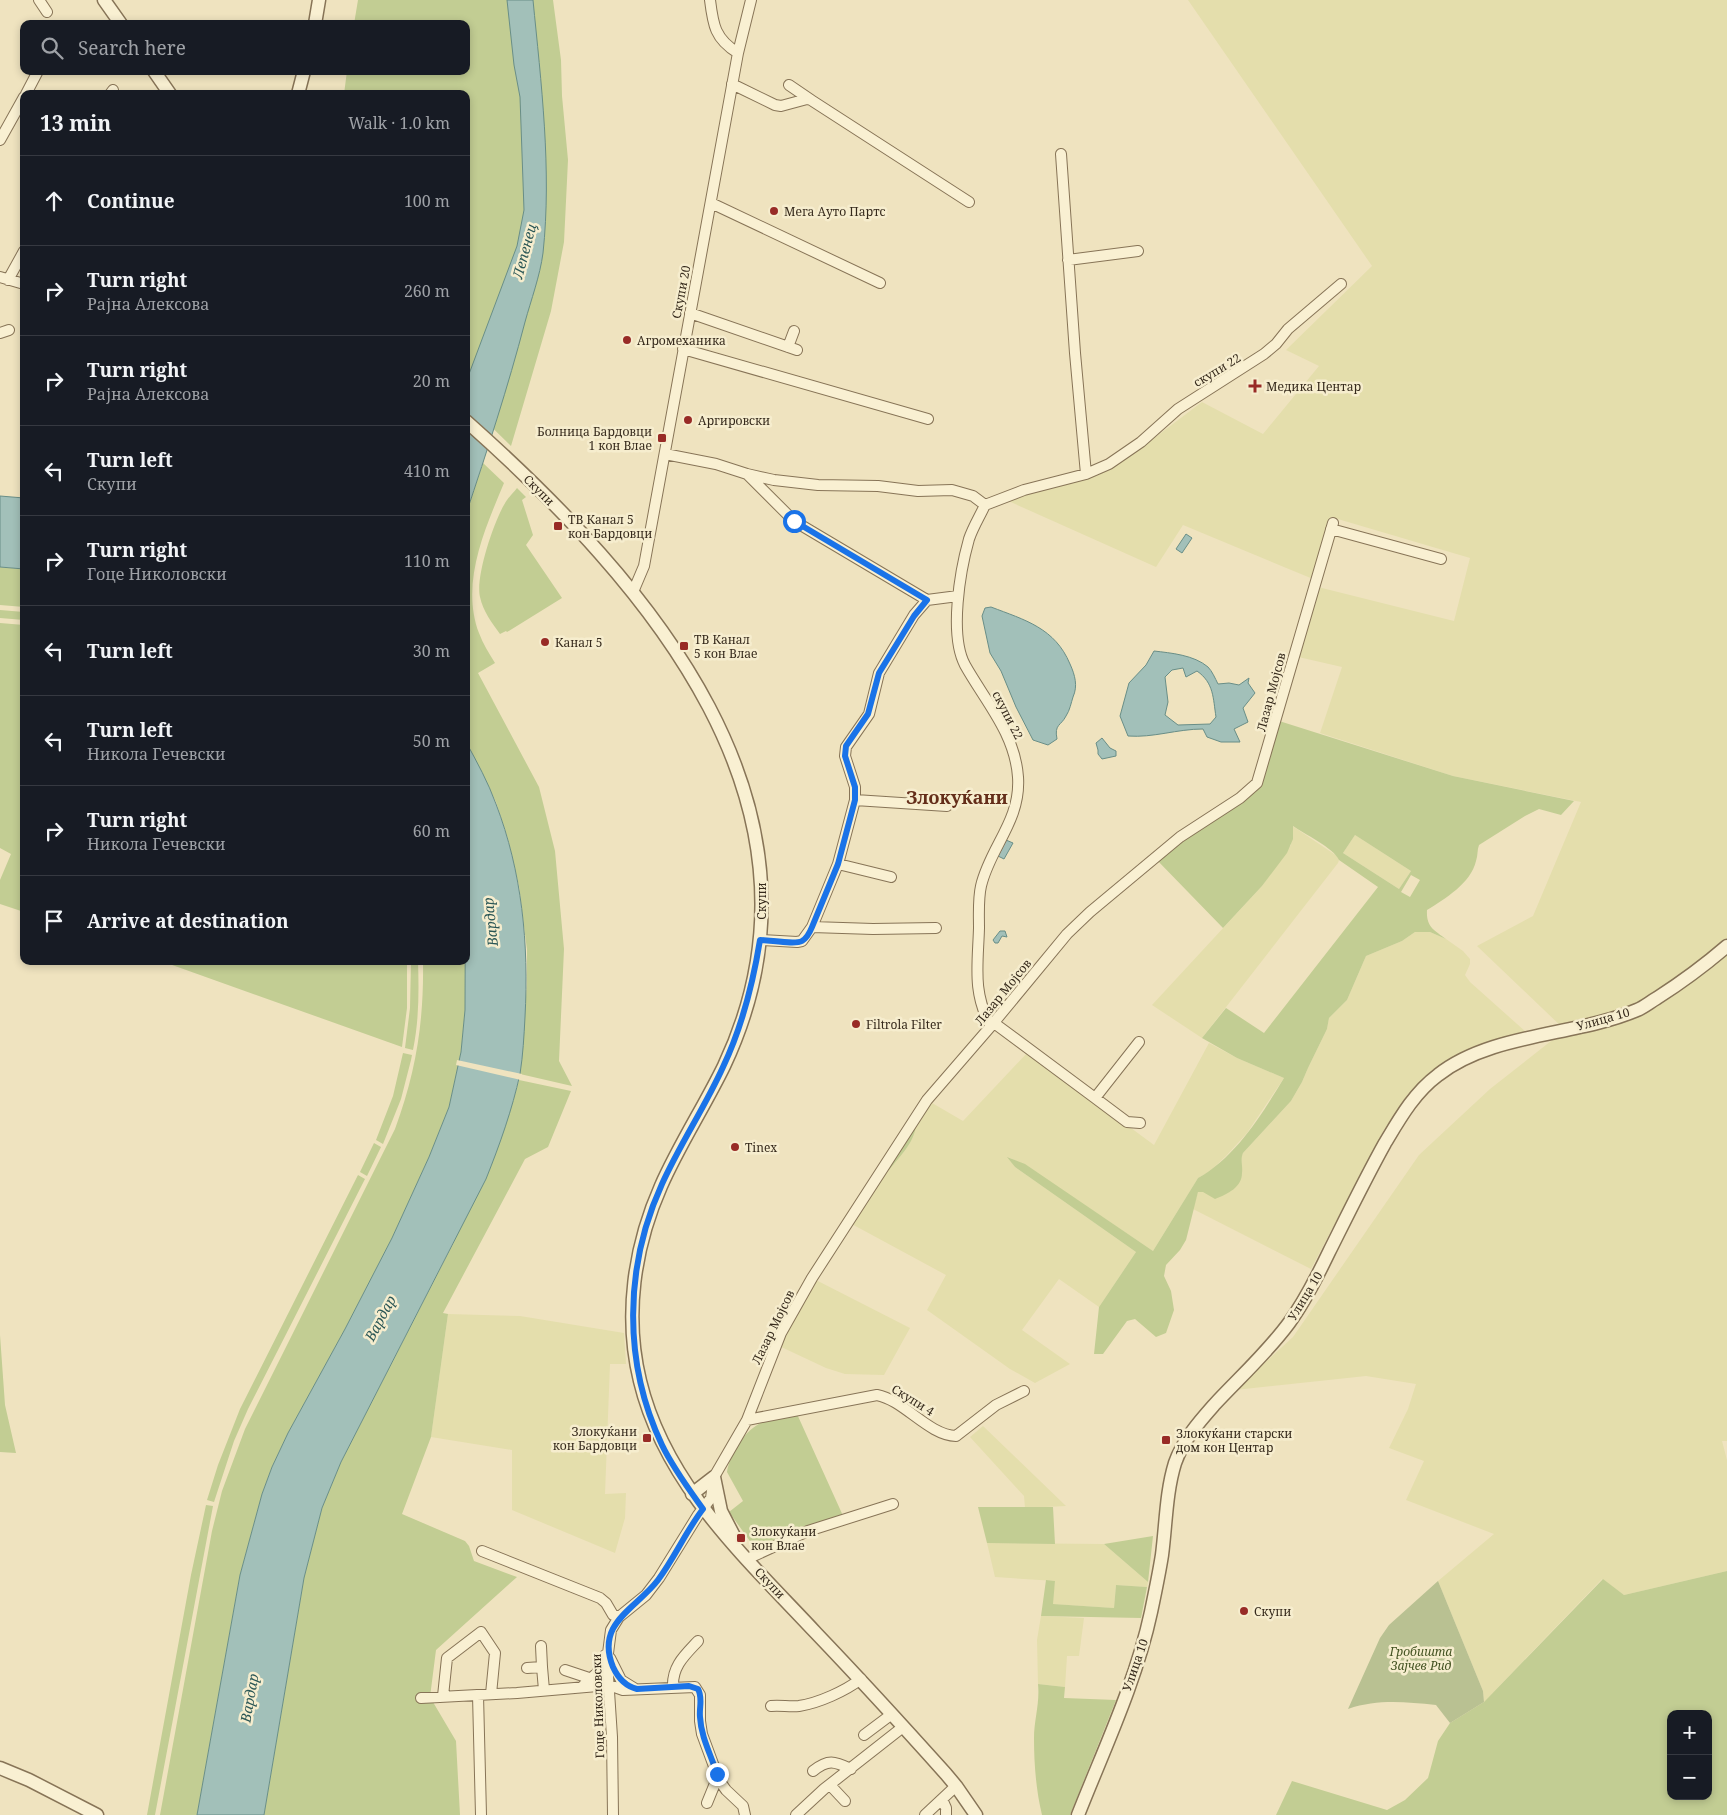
<!DOCTYPE html>
<meta charset="utf-8">
<style>
body{margin:0;font-family:"Noto Serif",serif;background:#242831;color:#f1f3f6}
.controls{position:absolute;right:15px;bottom:15px;display:grid;overflow:hidden;border-radius:10px;box-shadow:0 2px 8px #0003}
.controls button{width:45px;height:45px;display:grid;place-items:center;padding:0;border:0;border-bottom:1px solid #363941;background:#171b24;color:#f1f3f6;font:25px sans-serif}
.stop{position:absolute;width:15px;height:15px;margin:-11px;border:4px solid #1a73e8;border-radius:50%;background:#fff}
.stop.end{background:#1a73e8;border-color:#fff;box-shadow:0 1px 5px #0008}
.list{margin:0;padding:0;list-style:none}
h2{display:flex;justify-content:space-between;align-items:center;height:65px;margin:0;padding:0 20px;font-size:21px}
h2 small{font-size:16px;font-weight:400;color:#9ea1a6}
.list li{display:grid;grid-template-columns:32px 1fr auto;gap:15px;align-items:center;box-sizing:border-box;height:90px;padding:0 20px;border-top:1px solid #363941}
.list b{display:block;font-size:19px;white-space:nowrap}
.list p{margin:0;font-size:16px;white-space:nowrap;color:#9ea1a6}
.list em{font-size:16px;font-style:normal;color:#9ea1a6}
.icon{flex:none;width:28px;height:28px;fill:none;stroke:currentColor;stroke-width:2;stroke-linecap:round;stroke-linejoin:round}
.map{position:relative;flex:none;width:1727px;height:1815px;overflow:hidden}
.search{position:absolute;background:#171b24;box-shadow:0 2px 8px #0003;left:20px;top:20px;width:450px;height:55px;display:flex;align-items:center;gap:12px;box-sizing:border-box;padding:0 18px;border-radius:10px;color:#9ea1a6;font-size:19px}
.panel{position:absolute;background:#171b24;box-shadow:0 2px 8px #0003;left:20px;top:90px;width:450px;height:875px;border-radius:10px}
.map>svg:first-child{display:block}
.farmland{fill:#e4deac}
.green{fill:#c2cd93;fill-rule:evenodd}
.cemetery{fill:#b9c192}
.water{fill:#a2c0b9;stroke:#698e87;fill-rule:evenodd}
.pier{fill:#efe3bf}
.lines{fill:none;stroke-linecap:round;stroke-linejoin:round}
.minor-casing{stroke:#877457;stroke-width:12}
.tertiary-casing{stroke:#877457;stroke-width:15}
.minor{stroke:#f9f0d2;stroke-width:10}
.tertiary{stroke:#f9f0d2;stroke-width:12}
.route{stroke:#1a73e8;stroke-width:6}
.poi-dot{fill:#982b26;stroke:#f6edce;stroke-width:2}
.labels{text-anchor:middle;dominant-baseline:central;stroke-width:5;stroke-linejoin:round;paint-order:stroke}
.poi-label{font-size:12px;fill:#362a1c;stroke:#f6edce;text-anchor:start}
.street-label{font-size:12px;fill:#362a1c;stroke:#f6edce}
.park-label{font-size:12px;font-style:italic;fill:#445322;stroke:#f6edce}
.water-label{font-size:14px;font-style:italic;fill:#2b5756;stroke:#f6edce}
.district-label{font-size:18px;font-weight:bold;fill:#642e1a;stroke:#f6edce}
</style>
<div class="map">
<svg width="1727" height="1815" viewBox="0 0 1727 1815">
<rect width="100%" height="100%" fill="#efe3bf"/>
<path class="farmland" d="M 1188,0 L 1727,0 L 1727,1441 L 1722,1441 L 1727,1460 L 1727,1571 L 1624,1595 L 1602,1579 L 1484,1702 L 1483,1691 L 1438,1581 L 1494,1534 L 1406,1500 L 1424,1461 L 1389,1448 L 1408,1409 L 1416,1384 L 1366,1376 L 1235,1390 L 1293,1337 L 1419,1155 L 1490,1089 L 1565,1030 L 1477,946 L 1533,916 L 1581,802 L 1453,776 L 1320,733 L 1342,667 L 1294,656 L 1314,586 L 1454,621 L 1470,558 L 1331,517 L 1313,579 L 1183,525 L 1156,567 L 1006,500 L 1080,481 L 1103,472 L 1141,448 L 1202,402 L 1263,434 L 1319,366 L 1286,350 L 1372,266 Z
M 1291,825 L 1337,856 L 1339,860 L 1338,863 L 1202,1038 L 1152,1005 L 1262,886 L 1291,845 Z
M 1355,835 L 1411,871 L 1399,889 L 1343,853 Z
M 1415,932 L 1430,932 L 1446,939 L 1463,951 L 1470,959 L 1470,964 L 1465,975 L 1470,982 L 1526,1032 L 1457,1055 L 1427,1076 L 1408,1094 L 1385,1128 L 1311,1269 L 1193,1209 L 1198,1192 L 1203,1192 L 1242,1174 L 1241,1157 L 1243,1153 L 1291,1101 L 1302,1082 L 1308,1068 L 1327,1029 L 1329,1018 L 1347,1000 L 1366,956 L 1402,941 Z
M 1209,1043 L 1237,1058 L 1284,1078 L 1247,1133 L 1226,1156 L 1210,1171 L 1198,1178 L 1153,1251 L 1025,1165 L 1008,1157 L 1015,1167 L 1136,1252 L 1099,1307 L 1059,1279 L 1022,1330 L 1070,1364 L 1035,1383 L 1010,1369 L 927,1310 L 946,1275 L 848,1222 L 927,1100 L 963,1121 L 1028,1052 L 1154,1145 Z
M 812,1278 L 910,1328 L 884,1375 L 845,1374 L 826,1368 L 777,1345 Z
M 448,1314 L 520,1316 L 624,1333 L 626,1364 L 610,1364 L 605,1494 L 626,1493 L 625,1518 L 615,1553 L 512,1510 L 512,1450 L 431,1437 Z
M 983,1426 L 1066,1506 L 1025,1508 L 1024,1496 L 970,1437 Z
M 987,1543 L 1104,1544 L 1148,1582 L 1147,1587 L 1116,1585 L 1114,1608 L 1052,1604 L 1055,1581 L 995,1577 Z
M 1041,1616 L 1084,1618 L 1079,1656 L 1067,1656 L 1065,1687 L 1038,1684 L 1037,1640 Z"/>
<path class="green" d="M 358,0 L 553,0 L 561,60 L 562,96 L 568,160 L 564,242 L 551,311 L 511,446 L 466,402 L 466,94 L 344,94 L 347,71 L 466,71 L 466,24 L 354,24 Z
M 483,463 L 504,483 C 485,529 460,583 479,633 C 483,644 489,653 495,663 L 478,673 L 539,787 L 555,851 L 564,949 L 559,1061 L 572,1086 L 520,1074 L 527,984 L 527,950 L 519,886 L 508,839 L 496,802 L 466,742 L 466,514 Z
M 517,488 L 526,497 L 522,500 L 533,535 L 526,545 L 562,598 L 507,632 L 506,631 L 500,634 C 492,623 483,611 480,597 C 475,577 495,517 507,500 C 510,496 514,492 517,488 Z
M 0,567 L 24,569 L 24,607 L 0,605 Z
M 0,610 L 24,612 L 24,620 L 0,618 Z
M 0,623 L 24,625 L 24,912 L 0,904 L 0,880 L 11,854 L 0,848 Z
M 1276,720 L 1453,776 L 1574,801 L 1561,815 L 1539,809 L 1525,816 L 1479,845 C 1477,850 1478,855 1476,861 C 1471,883 1445,899 1427,910 C 1426,927 1434,930 1446,939 L 1430,932 L 1415,932 L 1402,941 L 1366,956 L 1347,1000 L 1329,1018 L 1327,1029 L 1308,1068 L 1302,1082 L 1291,1101 L 1243,1153 C 1240,1160 1243,1165 1242,1173 C 1242,1187 1228,1194 1215,1199 L 1203,1192 L 1198,1192 L 1186,1240 L 1180,1250 L 1166,1265 L 1164,1276 L 1171,1291 L 1174,1310 L 1166,1333 L 1156,1337 L 1135,1319 L 1127,1321 L 1103,1354 L 1094,1354 L 1099,1307 L 1136,1252 L 1015,1167 L 1007,1157 L 1025,1164 L 1153,1251 L 1198,1178 C 1236,1157 1262,1114 1284,1078 L 1237,1058 L 1202,1038 L 1226,1008 L 1264,1033 L 1378,887 L 1339,860 C 1334,848 1304,834 1293,826 L 1293,839 L 1287,853 L 1262,886 L 1223,928 L 1155,858 L 1250,791 ZM 1355,835 L 1411,871 L 1399,889 L 1343,853 ZM 1411,875 L 1420,880 L 1410,897 L 1401,892 Z
M 161,961 L 407,961 L 407,1008 L 402,1047 Z
M 411,961 L 418,961 C 419,991 419,1021 413,1050 L 405,1048 L 410,1008 Z
M 423,961 L 465,961 L 465,1010 L 461,1052 L 449,1107 L 429,1157 L 392,1238 L 345,1329 L 288,1433 L 272,1467 L 262,1494 L 240,1575 L 197,1815 L 160,1815 L 212,1531 L 222,1491 L 245,1429 L 395,1129 C 416,1072 424,1022 423,961 Z
M 403,1053 L 412,1055 L 411,1060 L 401,1099 L 383,1144 L 376,1140 L 393,1096 Z
M 519,1080 L 571,1091 L 548,1147 L 525,1159 L 443,1313 L 448,1314 L 431,1437 L 402,1514 L 465,1541 L 469,1546 L 474,1561 L 517,1577 L 436,1650 L 430,1697 L 456,1741 L 460,1815 L 264,1815 L 304,1578 L 322,1508 L 341,1462 L 453,1244 L 512,1105 Z
M 916,1116 C 919,1138 902,1154 889,1170 L 883,1167 Z
M 374,1143 L 381,1147 L 367,1176 L 360,1172 Z
M 358,1175 L 365,1179 L 248,1409 L 234,1441 L 214,1502 L 207,1500 L 218,1465 L 240,1409 Z
M 0,1335 L 5,1405 L 16,1453 L 0,1452 Z
M 797,1414 L 844,1518 L 760,1555 L 729,1512 L 743,1501 L 727,1472 C 730,1454 745,1429 763,1422 C 773,1418 786,1417 797,1414 Z
M 206,1505 L 213,1506 L 155,1815 L 147,1815 L 191,1575 Z
M 978,1507 L 1053,1507 L 1055,1544 L 987,1543 Z
M 1153,1536 L 1148,1582 L 1104,1544 Z
M 1727,1571 L 1727,1815 L 1276,1815 L 1292,1781 L 1387,1810 L 1405,1800 L 1428,1778 L 1438,1741 L 1450,1723 L 1484,1702 L 1603,1579 L 1624,1595 ZM 1671,1714 L 1708,1714 L 1708,1796 L 1671,1796 Z
M 1046,1580 L 1055,1581 L 1053,1604 L 1114,1608 L 1116,1585 L 1147,1587 L 1141,1618 L 1041,1616 Z
M 1038,1684 L 1065,1687 L 1064,1698 L 1116,1700 L 1070,1815 L 1042,1815 C 1036,1790 1034,1764 1034,1738 C 1034,1720 1040,1703 1038,1684 Z"/>
<path class="cemetery" d="M 1438,1581 L 1483,1691 L 1484,1702 L 1450,1723 L 1436,1705 C 1404,1702 1378,1699 1348,1709 L 1380,1638 L 1389,1625 Z"/>
<path class="water" d="M 507,0 L 533,0 C 541,82 552,170 543,253 C 540,276 531,300 525,322 C 508,387 487,451 466,514 L 466,382 L 517,246 L 524,210 L 520,97 L 514,65 Z
M 0,496 L 24,498 L 24,569 L 0,567 Z
M 1186,534 L 1192,538 L 1182,553 L 1176,549 Z
M 991,607 C 1025,620 1055,628 1070,664 C 1075,675 1078,686 1073,697 C 1071,703 1070,710 1066,716 C 1061,726 1054,724 1057,739 L 1048,745 L 1033,740 L 1016,707 L 1001,671 L 990,653 L 982,616 L 985,608 Z
M 1154,651 C 1171,653 1194,655 1208,667 C 1212,671 1215,678 1218,684 L 1229,683 L 1239,685 L 1249,678 L 1248,683 L 1255,693 L 1243,708 L 1248,722 L 1234,729 L 1240,742 L 1221,742 L 1207,737 L 1203,729 C 1177,729 1153,738 1128,736 L 1120,716 L 1129,683 L 1146,665 ZM 1183,668 L 1186,677 L 1197,671 C 1214,683 1213,698 1216,717 L 1210,724 L 1178,725 L 1165,715 L 1168,702 L 1165,677 L 1172,670 Z
M 1102,738 L 1110,748 L 1116,751 L 1116,756 L 1102,759 L 1098,754 L 1098,750 L 1096,743 Z
M 466,742 C 477,762 488,782 496,804 C 522,872 529,944 525,1017 C 524,1036 523,1055 520,1074 C 512,1110 500,1144 486,1179 L 341,1462 L 322,1508 L 304,1578 L 264,1815 L 197,1815 L 240,1575 L 262,1494 L 272,1467 L 288,1433 L 345,1329 L 392,1238 L 429,1157 L 449,1107 L 461,1052 L 465,1010 Z
M 1006,840 L 1013,843 L 1004,859 L 998,856 Z
M 1000,931 L 1005,931 L 1007,937 L 1002,936 L 998,943 L 995,943 L 993,940 Z"/>
<path class="pier" d="M 457,1060 L 522,1074 L 521,1080 L 456,1065 Z"/>
<g class="lines">
<g class="minor-casing">
<path id="minor" d="M 39,0 L 47,12
M 710,0 C 713,25 715,39 738,53
M 732,84 L 775,105 L 781,106 L 807,99 L 811,100 L 969,202
M 789,85 L 811,100
M 26,94 L 38,71
M 110,94 L 113,90
M 0,140 L 24,97
M 1061,154 L 1075,353 L 1086,474
M 711,203 L 880,283
M 1068,260 L 1138,251
M 0,277 L 24,284
M 8,280 L 24,251
M 690,313 L 797,350
M 0,333 L 9,330
M 788,347 L 794,331
M 683,349 L 928,419
M 665,454 L 716,464 L 747,474 L 774,480 L 818,485 L 878,486 L 918,491 L 952,490 L 973,496 L 985,505
M 748,475 L 794,521 L 927,600 L 958,596
M 1331,529 L 1441,559
M 633,592 L 644,566 L 738,53 L 751,0
M 855,800 L 947,806
M 838,864 L 891,877
M 812,927 L 873,929 L 936,928
M 760,940 L 797,942 L 802,941 L 812,927 L 838,864 L 855,800 L 855,787 L 845,756 L 846,747 L 869,714 L 879,673 L 914,615 L 927,600
M 994,1023 L 1095,1098 L 1139,1042
M 991,1026 C 972,993 978,964 979,928 C 979,914 978,899 981,886 C 990,847 1021,821 1018,777 C 1015,733 985,701 965,665 C 949,635 960,571 969,539 C 973,527 980,516 985,505 L 1024,490 L 1086,474 L 1109,464 L 1141,442 L 1178,409 L 1264,354 L 1276,344 L 1288,329 L 1341,284
M 1095,1098 L 1127,1122 L 1140,1123
M 747,1420 L 877,1395 C 904,1400 928,1435 956,1436 L 996,1405 L 1024,1391
M 482,1551 L 600,1598 L 606,1603 L 613,1615 L 619,1617
M 747,1559 L 808,1531 L 893,1504
M 541,1646 L 542,1667
M 610,1658 L 621,1680 L 634,1688
M 527,1668 L 542,1667 L 544,1690
M 565,1670 L 592,1679
M 583,1686 L 597,1673 L 605,1655
M 673,1687 C 672,1666 685,1655 698,1641
M 478,1695 L 481,1815
M 443,1696 L 447,1658 L 481,1632 L 495,1653 L 491,1694
M 421,1698 L 517,1693 L 609,1685 L 623,1690 L 695,1687 L 700,1695 L 700,1721 L 702,1734 L 719,1780 L 726,1790 L 743,1806 L 745,1815
M 771,1706 C 780,1705 790,1707 799,1706 C 819,1703 845,1691 861,1679
M 864,1735 L 892,1714
M 813,1771 C 828,1759 834,1761 851,1769
M 830,1785 L 845,1801
M 942,1799 L 946,1808 L 946,1815
M 707,1803 L 718,1776
M 613,1815 L 612,1737 L 607,1661 L 611,1630 L 619,1617 L 646,1595 L 659,1578 L 698,1515 L 711,1498 L 714,1477 L 747,1420 L 781,1333 L 812,1278 L 927,1100 L 991,1026 L 1067,934 L 1090,912 L 1180,837 L 1240,798 L 1257,783 L 1333,523
M 796,1815 L 824,1789 L 903,1727
M 925,1815 L 956,1786"/>
</g>
<g class="tertiary-casing">
<path id="tertiary" d="M 104,0 L 121,24
M 315,24 L 319,0
M 154,71 L 170,94
M 298,94 L 304,71
M 466,421 C 648,583 846,807 724,1066 C 704,1107 679,1145 661,1186 C 634,1247 624,1316 640,1381 C 665,1485 746,1558 816,1633 C 860,1679 903,1726 946,1774 L 956,1786 L 976,1815
M 714,1477 L 721,1511 L 735,1538
M 692,1494 L 714,1477
M 0,1768 L 29,1780 L 97,1815
M 1078,1815 C 1104,1749 1136,1682 1151,1612 C 1155,1593 1159,1574 1162,1555 C 1166,1524 1166,1492 1175,1463 C 1183,1440 1199,1422 1214,1405 C 1239,1378 1267,1353 1289,1323 C 1305,1301 1317,1277 1329,1252 C 1347,1216 1365,1179 1385,1143 C 1400,1118 1414,1093 1438,1075 C 1491,1033 1576,1036 1637,1010 C 1644,1007 1650,1002 1657,998 C 1682,982 1705,965 1727,946"/>
</g>
<use href="#minor" class="minor"/>
<use href="#tertiary" class="tertiary"/>
</g>
<g class="lines">
<path class="route" d="M 717,1774 C 711,1755 701,1737 700,1717 C 699,1707 703,1698 698,1689 L 689,1686 L 637,1689 C 625,1686 618,1678 613,1667 C 595,1623 636,1609 658,1580 C 675,1557 686,1531 703,1509 C 688,1488 673,1468 662,1445 C 623,1363 624,1267 662,1184 C 680,1144 705,1107 723,1067 C 742,1027 753,983 760,940 C 770,940 795,945 802,941 C 807,938 810,932 812,927 L 838,864 L 855,800 L 855,787 L 845,756 L 846,746 L 868,714 L 879,673 L 914,616 L 927,600 L 794,521"/>
</g>
<g class="poi-dot">
<circle cx="774" cy="211" r="5"/>
<circle cx="627" cy="340" r="5"/>
<path d="M1252.5 378.5h5v5h5v5h-5v5h-5v-5h-5v-5h5z"/>
<circle cx="688" cy="420" r="5"/>
<rect x="657" y="433" width="10" height="10" rx="2.5"/>
<rect x="553" y="521" width="10" height="10" rx="2.5"/>
<circle cx="545" cy="642" r="5"/>
<rect x="679" y="641" width="10" height="10" rx="2.5"/>
<circle cx="856" cy="1024" r="5"/>
<circle cx="735" cy="1147" r="5"/>
<rect x="642" y="1433" width="10" height="10" rx="2.5"/>
<rect x="1161" y="1435" width="10" height="10" rx="2.5"/>
<rect x="736" y="1533" width="10" height="10" rx="2.5"/>
<circle cx="1244" cy="1611" r="5"/>
</g>
<g class="labels">
<g class="poi-label">
<text x="784" y="211">Мега Ауто Партс</text>
<text x="637" y="340">Агромеханика</text>
<text x="1266" y="386">Медика Центар</text>
<text x="698" y="420">Аргировски</text>
<text x="652" y="431" text-anchor="end">Болница Бардовци<tspan x="652" dy="14">1 кон Влае</tspan></text>
<text x="568" y="519">ТВ Канал 5<tspan x="568" dy="14">кон Бардовци</tspan></text>
<text x="694" y="639">ТВ Канал<tspan x="694" dy="14">5 кон Влае</tspan></text>
<text x="555" y="642">Канал 5</text>
<text x="866" y="1024">Filtrola Filter</text>
<text x="745" y="1147">Tinex</text>
<text x="637" y="1431" text-anchor="end">Злокуќани<tspan x="637" dy="14">кон Бардовци</tspan></text>
<text x="1176" y="1433">Злокуќани старски<tspan x="1176" dy="14">дом кон Центар</tspan></text>
<text x="751" y="1531">Злокуќани<tspan x="751" dy="14">кон Влае</tspan></text>
<text x="1254" y="1611">Скупи</text>
</g>
<g class="street-label">
<text transform="translate(681 292) rotate(-79)">Скупи 20</text>
<text transform="translate(1217 370) rotate(-31)">скупи 22</text>
<text transform="translate(539 490) rotate(45)">Скупи</text>
<text transform="translate(1271 692) rotate(-75)">Лазар Мојсов</text>
<text transform="translate(1008 715) rotate(63)">скупи 22</text>
<text transform="translate(761 901) rotate(-90)">Скупи</text>
<text transform="translate(1003 992) rotate(-51)">Лазар Мојсов</text>
<text transform="translate(1603 1019) rotate(-16)">Улица 10</text>
<text transform="translate(1305 1296) rotate(-59)">Улица 10</text>
<text transform="translate(773 1327) rotate(-64)">Лазар Мојсов</text>
<text transform="translate(913 1400) rotate(32)">Cкупи 4</text>
<text transform="translate(770 1583) rotate(47)">Скупи</text>
<text transform="translate(1135 1665) rotate(-71)">Улица 10</text>
<text transform="translate(598 1706) rotate(-92)">Гоце Николовски</text>
</g>
<g class="park-label">
<text x="1421" y="1651">Гробишта<tspan x="1421" dy="14">Зајчев Рид</tspan></text>
</g>
<g class="water-label">
<text transform="translate(524 251) rotate(-75)">Лепенец</text>
<text transform="translate(490 922) rotate(-96)">Вардар</text>
<text transform="translate(380 1318) rotate(-62)">Вардар</text>
<text transform="translate(249 1698) rotate(-80)">Вардар</text>
</g>
<g class="district-label">
<text x="957" y="797">Злокуќани</text>
</g>
</g>
</svg>
<div class="controls">
<button>+</button>
<button>−</button>
</div>
<div class="stop" style="left:794px;top:521px"></div>
<div class="stop end" style="left:717px;top:1774px"></div>
<div class="search"><svg class="icon" aria-label="search" viewBox="0 0 24 24"><circle cx="10" cy="10" r="6"/><path d="M15 15l6 6"/></svg>Search here</div>
<section class="panel">
<h2>13 min<small>Walk · 1.0 km</small></h2>
<ul class="list">
<li><svg class="icon" aria-label="ahead" viewBox="0 0 24 24"><path d="M12 20V5M6 11l6-6 6 6"/></svg><div><b>Continue</b></div><em>100 m</em></li>
<li><svg class="icon" aria-label="right" viewBox="0 0 24 24"><path d="M7 20v-9h11M14 6l5 5-5 5"/></svg><div><b>Turn right</b><p>Рајна Алексова</p></div><em>260 m</em></li>
<li><svg class="icon" aria-label="right" viewBox="0 0 24 24"><path d="M7 20v-9h11M14 6l5 5-5 5"/></svg><div><b>Turn right</b><p>Рајна Алексова</p></div><em>20 m</em></li>
<li><svg class="icon" aria-label="left" viewBox="0 0 24 24"><path d="M17 20v-9H6M10 6l-5 5 5 5"/></svg><div><b>Turn left</b><p>Скупи</p></div><em>410 m</em></li>
<li><svg class="icon" aria-label="right" viewBox="0 0 24 24"><path d="M7 20v-9h11M14 6l5 5-5 5"/></svg><div><b>Turn right</b><p>Гоце Николовски</p></div><em>110 m</em></li>
<li><svg class="icon" aria-label="left" viewBox="0 0 24 24"><path d="M17 20v-9H6M10 6l-5 5 5 5"/></svg><div><b>Turn left</b></div><em>30 m</em></li>
<li><svg class="icon" aria-label="left" viewBox="0 0 24 24"><path d="M17 20v-9H6M10 6l-5 5 5 5"/></svg><div><b>Turn left</b><p>Никола Гечевски</p></div><em>50 m</em></li>
<li><svg class="icon" aria-label="right" viewBox="0 0 24 24"><path d="M7 20v-9h11M14 6l5 5-5 5"/></svg><div><b>Turn right</b><p>Никола Гечевски</p></div><em>60 m</em></li>
<li><svg class="icon" aria-label="arrive" viewBox="0 0 24 24"><path d="M6 21V4h12l-3 4 3 4H6"/></svg><div><b>Arrive at destination</b></div></li>
</ul>
</section>
</div>
